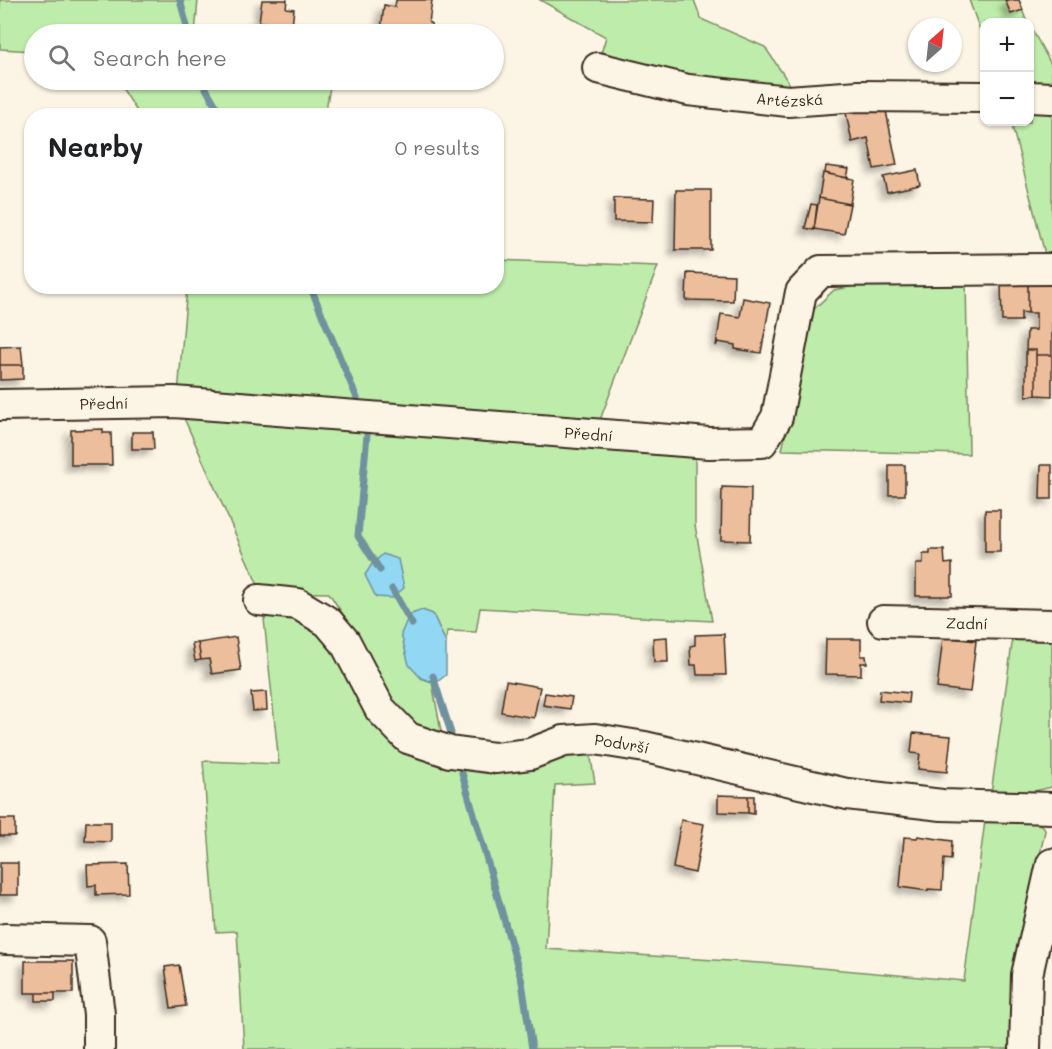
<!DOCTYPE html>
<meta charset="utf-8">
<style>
body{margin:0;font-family:Mali,sans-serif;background:#f6f6f6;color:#202124}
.controls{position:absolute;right:18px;top:18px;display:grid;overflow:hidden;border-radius:12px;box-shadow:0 2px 4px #0004}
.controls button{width:54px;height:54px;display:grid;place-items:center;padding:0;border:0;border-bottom:2px solid #e0e0e0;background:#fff;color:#202124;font:30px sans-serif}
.compass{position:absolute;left:908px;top:18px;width:54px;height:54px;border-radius:50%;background:#fff;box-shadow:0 2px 4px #0004;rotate:27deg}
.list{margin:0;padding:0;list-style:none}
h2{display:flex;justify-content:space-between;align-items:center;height:78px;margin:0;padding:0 24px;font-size:26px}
h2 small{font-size:20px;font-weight:400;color:#757577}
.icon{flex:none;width:33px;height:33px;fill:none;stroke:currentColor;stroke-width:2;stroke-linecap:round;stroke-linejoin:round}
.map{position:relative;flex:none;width:1052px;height:1049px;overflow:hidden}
.search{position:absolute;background:#fff;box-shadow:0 2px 4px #0004;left:24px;top:24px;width:480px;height:66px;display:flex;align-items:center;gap:15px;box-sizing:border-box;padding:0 21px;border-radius:33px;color:#757577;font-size:22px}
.panel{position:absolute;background:#fff;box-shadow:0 2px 4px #0004;left:24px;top:108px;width:480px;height:186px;border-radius:24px}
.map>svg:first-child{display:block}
.green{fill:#beecaa;stroke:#7c8b64;stroke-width:1.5}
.water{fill:#92d7f3;stroke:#6f929e;stroke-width:1.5}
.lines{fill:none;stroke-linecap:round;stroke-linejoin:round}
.stream{stroke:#6f929e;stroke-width:7}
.building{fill:#ecbe9c;stroke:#3b2a1e;stroke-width:1.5;filter:url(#shadow)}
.minor-casing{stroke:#3b2a1e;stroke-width:34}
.minor{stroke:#fcf5e5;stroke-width:30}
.labels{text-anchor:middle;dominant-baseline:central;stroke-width:5;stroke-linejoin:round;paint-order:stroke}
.street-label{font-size:15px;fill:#3b2a1e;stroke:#fcf5e5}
</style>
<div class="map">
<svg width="1052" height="1049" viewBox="0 0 1052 1049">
<defs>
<filter id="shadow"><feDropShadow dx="-5.5" dy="5.5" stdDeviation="3" flood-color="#0004"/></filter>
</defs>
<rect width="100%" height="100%" fill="#fcf5e5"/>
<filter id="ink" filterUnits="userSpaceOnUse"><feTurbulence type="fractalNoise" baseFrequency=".0167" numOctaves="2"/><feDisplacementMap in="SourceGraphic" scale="12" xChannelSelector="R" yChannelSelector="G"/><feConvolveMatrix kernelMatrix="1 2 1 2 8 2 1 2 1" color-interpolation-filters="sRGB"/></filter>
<g filter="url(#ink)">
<path class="green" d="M 0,0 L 198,0 L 195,34 L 34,34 L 34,51 L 0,49 Z
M 540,0 L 694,0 L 701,19 L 765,47 L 795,92 L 743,91 L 599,60 L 606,37 Z
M 969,0 L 1018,0 L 1027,22 L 984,22 L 984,41 Z
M 1030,26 L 1052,66 L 1052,258 L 1046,258 L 1011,122 L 1030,122 Z
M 117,80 L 211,80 L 330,87 L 325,115 L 140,116 Z
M 497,260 L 658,266 L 597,428 L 178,394 L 187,287 L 496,286 Z
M 966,280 L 969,454 L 782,450 L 812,311 L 834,290 L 881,281 Z
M 180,409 L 695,454 L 695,525 L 712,621 L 480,608 L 476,632 L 447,631 L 446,643 L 433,614 L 422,610 L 409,615 L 421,678 L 432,682 L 443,742 L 417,732 L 395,709 L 359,639 L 329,593 L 261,592 Z
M 281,610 L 316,622 L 410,751 L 441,767 L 442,764 L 589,746 L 595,783 L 555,785 L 546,949 L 776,964 L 964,981 L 986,813 L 1023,815 L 1044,827 L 1045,831 L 1014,974 L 1010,1049 L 244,1049 L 237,931 L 216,932 L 203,761 L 279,764 L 264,619 Z
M 1014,630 L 1052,631 L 1052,787 L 1026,793 L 991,794 Z"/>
<path class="water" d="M 383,554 L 398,559 L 404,588 L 392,598 L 376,597 L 365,575 L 372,564 Z
M 422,610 L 433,614 L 446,643 L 446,675 L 436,683 L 421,678 L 409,665 L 401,634 L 409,615 Z"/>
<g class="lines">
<path class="stream" d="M 180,0 L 189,34
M 201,80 L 222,116
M 310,286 L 357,398
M 368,423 L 358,536 L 380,570
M 392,589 L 412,624
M 433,676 L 451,733
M 462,773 L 522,982 L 532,1049"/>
</g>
<path class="building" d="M 262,0 L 287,0 L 286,8 L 294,9 L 292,26 L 259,22 Z
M 396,0 L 432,0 L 429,23 L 431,23 L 431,28 L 428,28 L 427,34 L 392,34 L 392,32 L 381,31 L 384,5 L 395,7 Z
M 1005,0 L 1019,0 L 1023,10 L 1011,14 Z
M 885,106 L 897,165 L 874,169 L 868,138 L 852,142 L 846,113 Z
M 826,166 L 849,169 L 847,178 L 825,173 Z
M 917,170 L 920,185 L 887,192 L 883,177 Z
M 823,173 L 854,179 L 850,204 L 819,198 Z
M 676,190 L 711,190 L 711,250 L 675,250 Z
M 614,198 L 654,199 L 653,222 L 614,221 Z
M 819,198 L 850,204 L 844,234 L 814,229 Z
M 811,204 L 817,205 L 814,230 L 805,228 Z
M 687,273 L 734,275 L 733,301 L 686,300 Z
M 1028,283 L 1052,283 L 1052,355 L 1036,355 L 1036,350 L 1026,350 L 1027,330 L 1036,330 L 1036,313 L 1028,313 Z
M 1001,284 L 1028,284 L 1028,313 L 1021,312 L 1021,321 L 1002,321 Z
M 743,298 L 770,303 L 761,353 L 735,349 L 735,345 L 718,342 L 716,346 L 721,314 L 740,317 Z
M 21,346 L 23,365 L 0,365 L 0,347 Z
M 1026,350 L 1036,350 L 1036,395 L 1026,396 Z
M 1036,355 L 1052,355 L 1052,396 L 1036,395 Z
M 0,365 L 23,365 L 23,379 L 0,380 Z
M 103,429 L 103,433 L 111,433 L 112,465 L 71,465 L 71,430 Z
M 132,432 L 153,432 L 154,449 L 132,449 Z
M 889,465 L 905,465 L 905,495 L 889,495 Z
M 1041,465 L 1052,465 L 1052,499 L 1040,499 Z
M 722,487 L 751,488 L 750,541 L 721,540 Z
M 985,510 L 1000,510 L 1000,552 L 985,552 Z
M 930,550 L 944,550 L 945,564 L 952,563 L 952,596 L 916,596 L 916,564 L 923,564 L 923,554 L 930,554 Z
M 724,634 L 726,675 L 697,675 L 696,665 L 691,665 L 690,646 L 695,645 L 695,635 Z
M 236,637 L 241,670 L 212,674 L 209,659 L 201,660 L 198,643 Z
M 667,637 L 668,662 L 654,662 L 653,638 Z
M 943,637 L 976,641 L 970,692 L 937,688 Z
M 826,639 L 861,639 L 861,656 L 866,656 L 867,663 L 861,663 L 861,675 L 825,674 Z
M 192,643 L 198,643 L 201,660 L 195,661 Z
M 506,681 L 540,687 L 534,718 L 501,712 Z
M 880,690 L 909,693 L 908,703 L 879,700 Z
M 266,692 L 267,710 L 253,711 L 251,693 Z
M 545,693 L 572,697 L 570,709 L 543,705 Z
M 913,733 L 951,736 L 947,772 L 918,769 L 920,754 L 911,753 Z
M 718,795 L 748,796 L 748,813 L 718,812 Z
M 748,796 L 754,796 L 754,814 L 748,813 Z
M 0,819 L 15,819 L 15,836 L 0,836 Z
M 681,820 L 704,824 L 695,873 L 673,868 Z
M 86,822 L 111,822 L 111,842 L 85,841 Z
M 918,836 L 952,841 L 951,860 L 944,859 L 942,890 L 928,889 L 928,891 L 900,887 L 904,837 L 917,838 Z
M 0,863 L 18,863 L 18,895 L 0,895 Z
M 128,864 L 129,894 L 96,895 L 96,885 L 88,886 L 87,865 Z
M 25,961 L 73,961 L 73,993 L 25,993 Z
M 179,965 L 186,1006 L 171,1008 L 165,967 Z
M 36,993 L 55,993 L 55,1001 L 36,1001 Z"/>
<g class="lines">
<g class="minor-casing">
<g id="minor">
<path id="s1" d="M 598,68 L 688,90 L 788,101 L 859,96 L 984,97"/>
<path d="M 1030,97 L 1052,98"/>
<path id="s2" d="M 0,405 L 174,402 L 709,443 L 762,442 L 777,417 L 801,292 L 821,271 L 1052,269"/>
<path id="s3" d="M 259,600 L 298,604 L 328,622 L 345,642 L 380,709 L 408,738 L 450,752 L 495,758 L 530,754 L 564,741 L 595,739 L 645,747 L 847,794 L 942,805 L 1052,808"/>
<path id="s4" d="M 883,621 L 1052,625"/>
<path d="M 5,939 L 90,941 L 99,1014 L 99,1049"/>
<path d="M 1025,1049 L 1027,975 L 1052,864"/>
</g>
</g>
<use href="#minor" class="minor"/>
</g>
</g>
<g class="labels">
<g class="street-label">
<text stroke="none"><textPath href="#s1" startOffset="195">Artézská</textPath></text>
<text stroke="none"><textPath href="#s2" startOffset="104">Přední</textPath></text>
<text stroke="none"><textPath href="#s2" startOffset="590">Přední</textPath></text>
<text stroke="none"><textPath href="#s4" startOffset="84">Zadní</textPath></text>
<text stroke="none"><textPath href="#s3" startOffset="436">Podvrší</textPath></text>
</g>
</g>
</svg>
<div class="controls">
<button>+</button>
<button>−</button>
</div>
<svg class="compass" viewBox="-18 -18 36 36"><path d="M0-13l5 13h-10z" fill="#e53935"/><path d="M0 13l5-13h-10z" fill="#757577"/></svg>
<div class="search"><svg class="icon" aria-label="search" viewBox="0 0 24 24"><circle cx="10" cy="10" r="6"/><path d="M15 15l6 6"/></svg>Search here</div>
<section class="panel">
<h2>Nearby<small>0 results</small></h2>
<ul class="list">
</ul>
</section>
</div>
